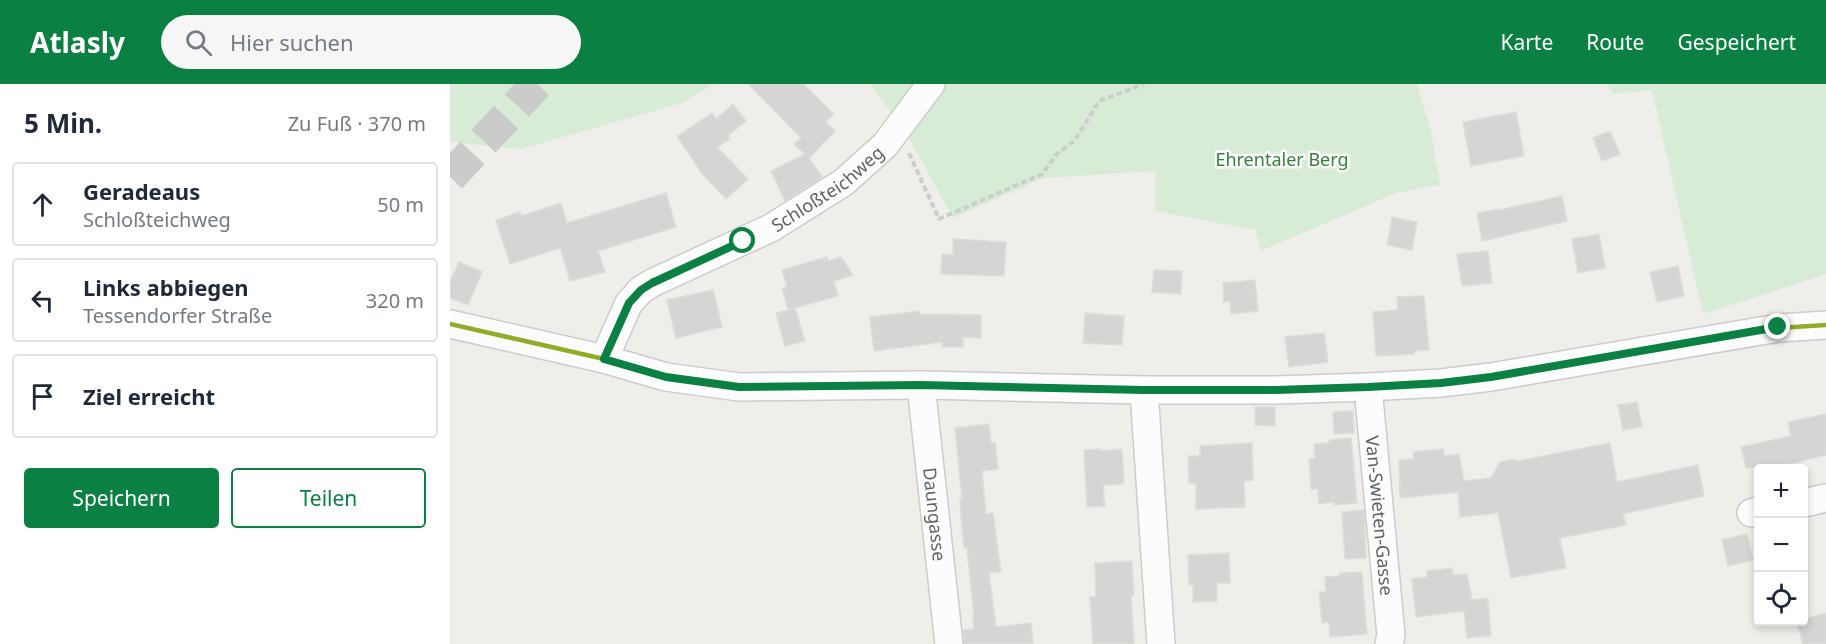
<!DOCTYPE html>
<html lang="de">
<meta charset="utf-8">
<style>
body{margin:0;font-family:"Noto Sans",sans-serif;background:#f6f6f7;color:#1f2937}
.controls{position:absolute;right:18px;bottom:18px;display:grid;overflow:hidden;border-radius:6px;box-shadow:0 3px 9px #0003}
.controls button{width:54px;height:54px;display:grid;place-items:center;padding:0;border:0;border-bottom:2px solid #e0e1e3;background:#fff;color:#1f2937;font:30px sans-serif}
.stop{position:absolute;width:18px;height:18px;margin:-14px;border:4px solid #0b8043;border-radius:50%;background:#fff}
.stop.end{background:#0b8043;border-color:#fff;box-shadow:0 2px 6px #0008}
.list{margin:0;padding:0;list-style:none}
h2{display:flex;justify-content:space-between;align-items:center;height:78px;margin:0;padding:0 24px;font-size:26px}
h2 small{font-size:20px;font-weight:400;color:#747a83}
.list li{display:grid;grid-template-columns:39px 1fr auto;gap:18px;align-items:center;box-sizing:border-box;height:84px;margin:0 12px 12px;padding:0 12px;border:2px solid #e0e1e3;border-radius:6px}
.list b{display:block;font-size:22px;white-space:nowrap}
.list p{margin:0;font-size:20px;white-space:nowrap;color:#747a83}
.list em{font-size:20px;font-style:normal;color:#747a83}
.actions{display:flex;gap:12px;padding:18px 24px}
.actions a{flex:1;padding:14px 0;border:2px solid #0b8043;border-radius:6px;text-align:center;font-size:21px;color:#0b8043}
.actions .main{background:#0b8043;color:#fff}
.icon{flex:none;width:33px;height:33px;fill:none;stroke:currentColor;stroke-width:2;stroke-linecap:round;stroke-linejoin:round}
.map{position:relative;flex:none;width:1376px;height:560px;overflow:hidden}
header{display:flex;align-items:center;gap:36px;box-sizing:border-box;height:84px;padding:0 30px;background:#0b8043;color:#fff}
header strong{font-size:28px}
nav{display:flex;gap:33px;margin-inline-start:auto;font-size:21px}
.search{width:420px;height:54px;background:#f6f6f7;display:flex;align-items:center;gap:15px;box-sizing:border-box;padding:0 21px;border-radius:33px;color:#747a83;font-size:22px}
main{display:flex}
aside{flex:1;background:#fff}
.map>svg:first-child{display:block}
.green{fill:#d8ebd6}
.building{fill:#d6d5d3;stroke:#deddd9;stroke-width:1.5}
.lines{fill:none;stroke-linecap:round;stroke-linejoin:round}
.highway-tunnel{stroke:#cbcbca;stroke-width:33;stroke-dasharray:33 16;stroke-linecap:butt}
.minor-casing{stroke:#cbcccc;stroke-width:30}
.path{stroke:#cacfcc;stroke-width:4;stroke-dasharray:6 3;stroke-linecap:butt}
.minor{stroke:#fdfcfc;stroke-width:27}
.bus-1-casing{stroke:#fff;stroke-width:9}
.bus-1{stroke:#90ad29;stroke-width:4.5}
.route{stroke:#0b8043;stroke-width:8}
.labels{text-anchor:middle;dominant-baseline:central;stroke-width:5;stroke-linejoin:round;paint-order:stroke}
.park-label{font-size:18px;fill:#348238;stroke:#fff}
.street-label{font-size:18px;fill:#5f6368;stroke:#fff}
</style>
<header>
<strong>Atlasly</strong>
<div class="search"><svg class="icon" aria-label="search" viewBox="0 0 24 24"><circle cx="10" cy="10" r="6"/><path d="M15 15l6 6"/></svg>Hier suchen</div>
<nav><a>Karte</a><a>Route</a><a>Gespeichert</a></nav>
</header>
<main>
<aside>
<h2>5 Min.<small>Zu Fuß · 370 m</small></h2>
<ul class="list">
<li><svg class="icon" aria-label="ahead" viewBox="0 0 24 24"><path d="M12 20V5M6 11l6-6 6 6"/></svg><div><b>Geradeaus</b><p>Schloßteichweg</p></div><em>50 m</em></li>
<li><svg class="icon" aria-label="left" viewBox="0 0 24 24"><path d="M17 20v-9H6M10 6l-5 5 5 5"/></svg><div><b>Links abbiegen</b><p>Tessendorfer Straße</p></div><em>320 m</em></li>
<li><svg class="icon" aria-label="arrive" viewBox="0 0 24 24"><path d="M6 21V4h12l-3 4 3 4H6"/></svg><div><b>Ziel erreicht</b></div></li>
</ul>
<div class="actions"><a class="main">Speichern</a><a>Teilen</a></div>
</aside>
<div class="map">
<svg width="1376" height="560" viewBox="0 0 1376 560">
<rect width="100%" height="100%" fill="#efeeea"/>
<path class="green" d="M 0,0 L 264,0 L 232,19 L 71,65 L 0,58 Z
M 420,0 L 967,0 L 981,47 L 990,101 L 946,109 L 810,167 L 806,146 L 705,127 L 706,87 L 593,94 L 503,134 L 455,47 Z
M 1158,0 L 1376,0 L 1376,190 L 1253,230 L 1202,6 L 1163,10 Z"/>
<path class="building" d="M 298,0 L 353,0 L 384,30 L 376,38 L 385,47 L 359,74 L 372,93 L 335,117 L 321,87 L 355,70 L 344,60 L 351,54 Z
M 283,20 L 296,37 L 278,52 L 280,55 L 267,63 L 298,95 L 276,115 L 253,91 L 227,52 L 262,29 L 266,35 Z
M 1066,28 L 1074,72 L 1021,82 L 1013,38 Z
M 1160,47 L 1170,70 L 1152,77 L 1143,54 Z
M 216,109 L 226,143 L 148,167 L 155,188 L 120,197 L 110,164 L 60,180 L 46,136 L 70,128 L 71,132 L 111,119 L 117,139 Z
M 1112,112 L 1117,137 L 1032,157 L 1027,129 L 1050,125 L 1050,126 Z
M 942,133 L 967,138 L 962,166 L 937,161 Z
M 1149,150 L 1155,184 L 1128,189 L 1122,155 Z
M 503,155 L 556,158 L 554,192 L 491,190 L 492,170 L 503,171 Z
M 1038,167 L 1042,199 L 1012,202 L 1007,170 Z
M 377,173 L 378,177 L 391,173 L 403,191 L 384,197 L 388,212 L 338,226 L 332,204 L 337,203 L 332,186 Z
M 9,178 L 32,188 L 18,221 L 0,214 L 0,198 Z
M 1228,182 L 1234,212 L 1207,218 L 1200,188 Z
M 704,186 L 732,187 L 731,210 L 702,208 Z
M 805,196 L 808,227 L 781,230 L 780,217 L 774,218 L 773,199 Z
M 263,206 L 272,243 L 226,254 L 217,216 Z
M 974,212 L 979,266 L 964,267 L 964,270 L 926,272 L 923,228 L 948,226 L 947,213 Z
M 345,224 L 355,257 L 335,262 L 326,229 Z
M 469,227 L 469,230 L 531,231 L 531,254 L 513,253 L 513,263 L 492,263 L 492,258 L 424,267 L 420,233 Z
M 635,229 L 674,232 L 672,261 L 633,259 Z
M 874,249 L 878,278 L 839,283 L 835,253 Z
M 1187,318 L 1192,343 L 1173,346 L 1168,321 Z
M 805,323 L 825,323 L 825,342 L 805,341 Z
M 903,327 L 904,349 L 884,350 L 883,328 Z
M 1376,330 L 1376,371 L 1339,380 L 1341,384 L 1296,384 L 1291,363 L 1341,352 L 1338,338 Z
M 539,340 L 541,359 L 545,359 L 548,385 L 532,387 L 536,430 L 543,429 L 551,488 L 539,489 L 546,543 L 581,539 L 583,560 L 514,560 L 513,546 L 524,545 L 523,532 L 524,532 L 517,463 L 514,463 L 511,433 L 510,415 L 512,415 L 505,344 Z
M 901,354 L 907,419 L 884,421 L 884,418 L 869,420 L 868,405 L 861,405 L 859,375 L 865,374 L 864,360 L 879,359 L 879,356 Z
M 802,359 L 803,396 L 794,397 L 795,423 L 746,425 L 746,399 L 739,399 L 738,372 L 750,372 L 750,362 Z
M 1160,359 L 1167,398 L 1248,381 L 1254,412 L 1173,430 L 1176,441 L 1110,454 L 1116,484 L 1061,494 L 1048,429 L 1010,433 L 1008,408 L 950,414 L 949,376 L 964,375 L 963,368 L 993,365 L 994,372 L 1009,370 L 1014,397 L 1041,394 L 1050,378 L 1065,375 L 1067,377 Z
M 651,365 L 651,367 L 672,365 L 674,400 L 653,401 L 655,422 L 637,423 L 634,366 Z
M 914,426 L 916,474 L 895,475 L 892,428 Z
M 1297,450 L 1303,476 L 1278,482 L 1272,456 Z
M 779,469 L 780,499 L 767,499 L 767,517 L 743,518 L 743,500 L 739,501 L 738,471 Z
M 682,477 L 684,511 L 681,511 L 684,560 L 643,560 L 640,513 L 646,513 L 645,479 Z
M 1002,484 L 1003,491 L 1017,490 L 1022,516 L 1038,514 L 1041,552 L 1017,554 L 1014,527 L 966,533 L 962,495 L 977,493 L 977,487 Z
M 912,488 L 917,550 L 880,553 L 879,538 L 872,539 L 869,508 L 876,508 L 875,493 L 890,492 L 890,489 Z
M 1376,529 L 1376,560 L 1353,560 L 1347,538 L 1353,537 L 1353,536 Z"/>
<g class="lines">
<path class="highway-tunnel" d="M 0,93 L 87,0"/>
<g class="minor-casing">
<g id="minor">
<path d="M 0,240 L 154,275 L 216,293 L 289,303 L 471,301 L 694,306 L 826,306 L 918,303 L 991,299 L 1041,293 L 1328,244 L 1376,241"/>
<path id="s1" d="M 154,275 L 179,219 L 191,206 L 202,199 L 321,144 L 394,98 L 435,61 L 481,0"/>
<path id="s2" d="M 471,301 L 499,560"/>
<path id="s3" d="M 918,303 L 941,551 L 939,560"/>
<path d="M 694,306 L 711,560"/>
<path d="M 1354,419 L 1376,414"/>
<path d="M 1301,429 L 1308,427"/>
</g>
</g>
<path class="path" d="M 459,69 L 489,135 L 592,90 L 606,71 L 625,56 L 649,17 L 694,0"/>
<use href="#minor" class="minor"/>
<g class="bus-1-casing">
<path id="bus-1" d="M 0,240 L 154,275 L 216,293 L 289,303 L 471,301 L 694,306 L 826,306 L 991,299 L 1041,293 L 1328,244 L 1376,241"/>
</g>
<use href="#bus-1" class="bus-1"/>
</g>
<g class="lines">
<path class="route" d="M 293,157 L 202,199 L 191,206 L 179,219 L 154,275 L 216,293 L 289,303 L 471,301 L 694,306 L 826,306 L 918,303 L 991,299 L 1041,293 L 1328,243"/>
</g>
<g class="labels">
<g class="park-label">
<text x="832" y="75">Ehrentaler Berg</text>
</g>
<g class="street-label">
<text stroke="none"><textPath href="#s1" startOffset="292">Schloßteichweg</textPath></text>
<text stroke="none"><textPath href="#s2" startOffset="130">Daungasse</textPath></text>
<text stroke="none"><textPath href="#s3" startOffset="129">Van-Swieten-Gasse</textPath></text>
</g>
</g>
</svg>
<div class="controls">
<button>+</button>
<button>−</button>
<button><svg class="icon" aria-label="locate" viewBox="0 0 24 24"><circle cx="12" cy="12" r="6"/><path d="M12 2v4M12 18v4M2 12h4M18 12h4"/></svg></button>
</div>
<div class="stop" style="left:293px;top:157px"></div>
<div class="stop end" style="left:1328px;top:243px"></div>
</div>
</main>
